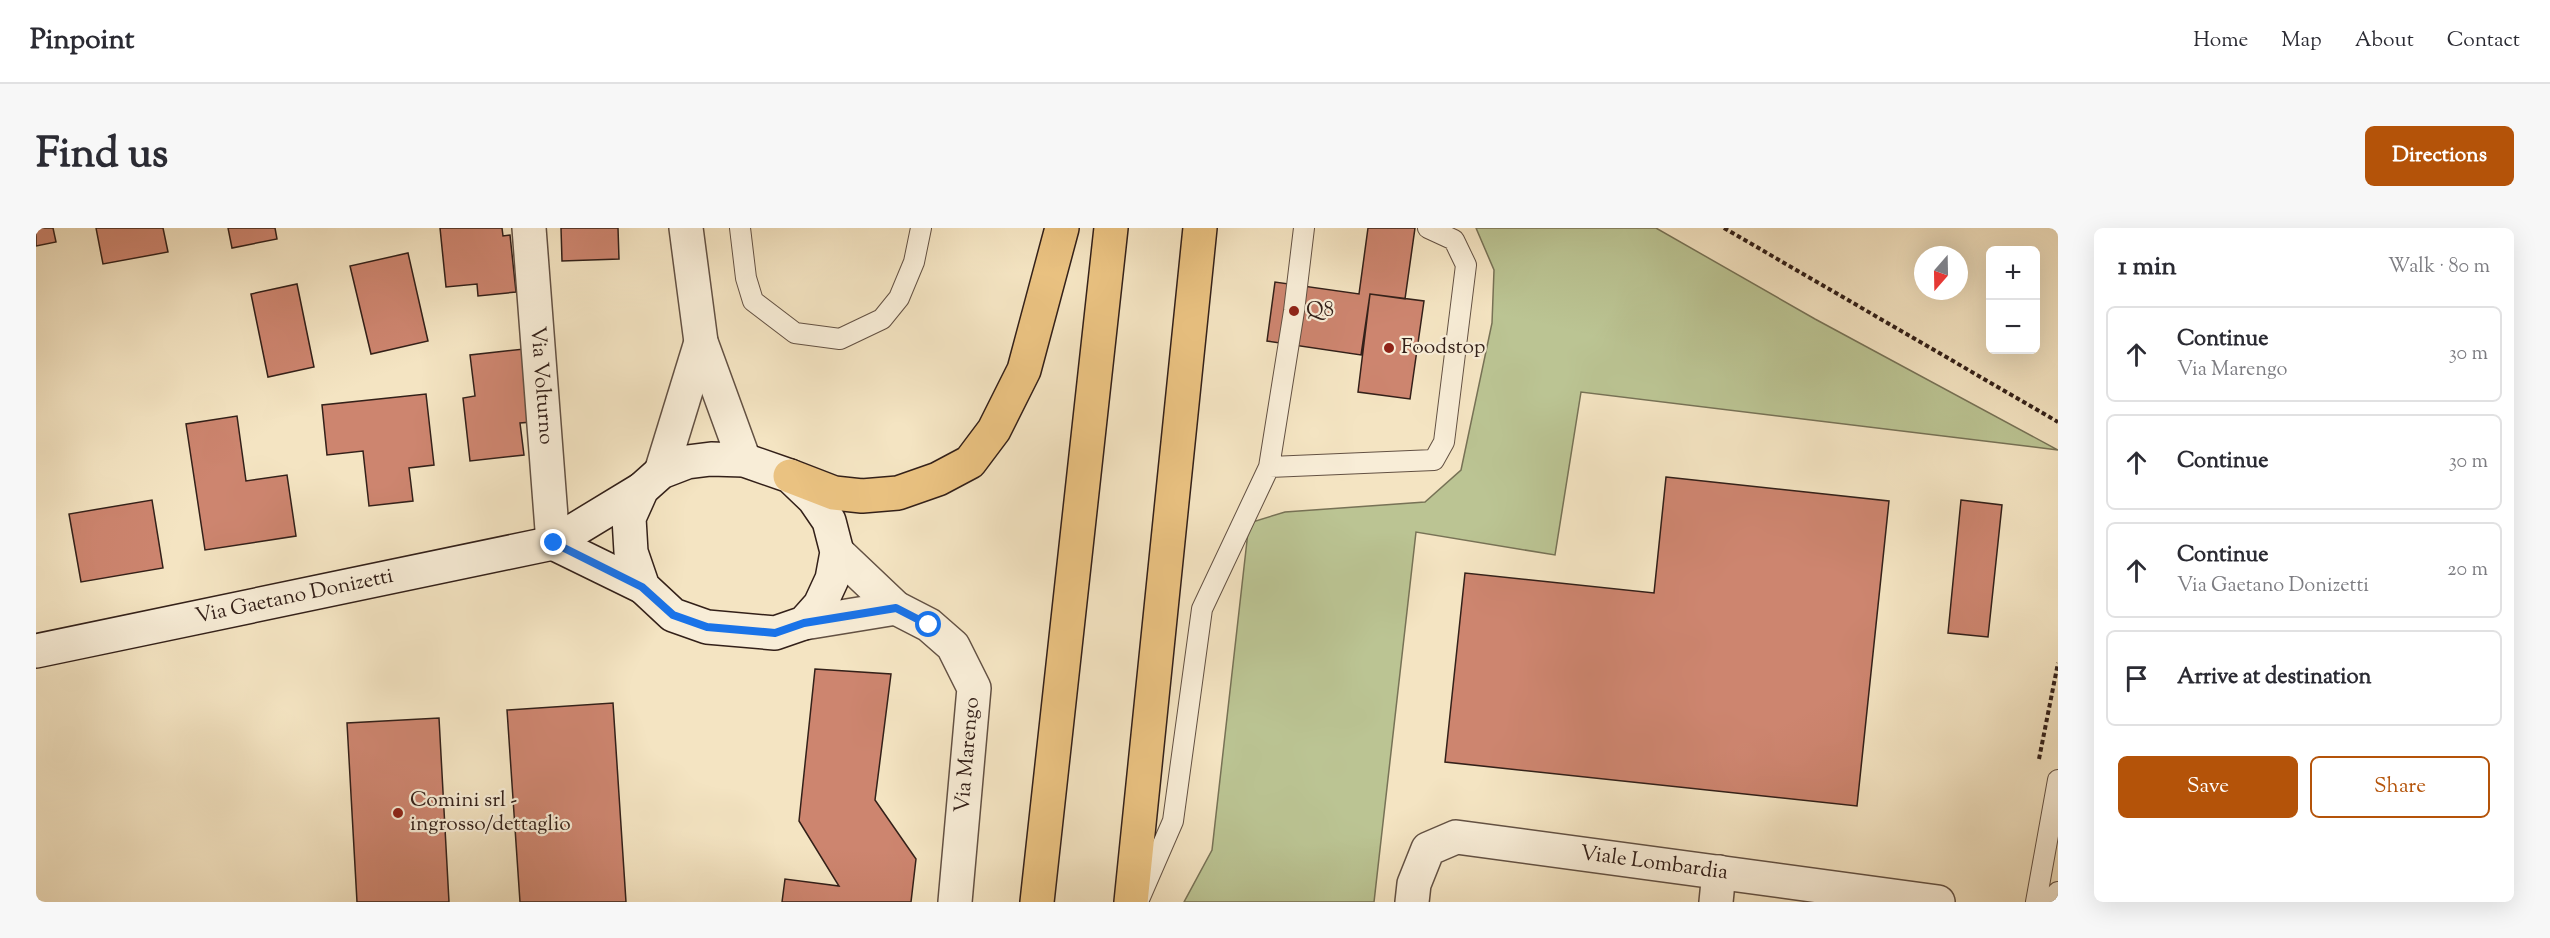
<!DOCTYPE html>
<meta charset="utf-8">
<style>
body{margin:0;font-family:"Sorts Mill Goudy",serif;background:#f7f7f7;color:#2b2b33}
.controls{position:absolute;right:18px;top:18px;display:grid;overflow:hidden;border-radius:9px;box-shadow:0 6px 24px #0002}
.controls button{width:54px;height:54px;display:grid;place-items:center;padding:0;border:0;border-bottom:2px solid #e1e1e2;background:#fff;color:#2b2b33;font:30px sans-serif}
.compass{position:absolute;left:1878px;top:18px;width:54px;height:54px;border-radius:50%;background:#fff;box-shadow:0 6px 24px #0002;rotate:200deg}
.stop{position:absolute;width:18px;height:18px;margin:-14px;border:4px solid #1a73e8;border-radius:50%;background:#fff}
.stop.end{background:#1a73e8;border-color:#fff;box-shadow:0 2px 6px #0008}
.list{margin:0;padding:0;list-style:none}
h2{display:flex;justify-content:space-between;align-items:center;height:78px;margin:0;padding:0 24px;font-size:26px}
h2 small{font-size:20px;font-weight:400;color:#7c7c81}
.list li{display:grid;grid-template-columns:39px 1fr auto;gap:18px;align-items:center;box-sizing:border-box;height:96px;margin:0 12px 12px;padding:0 12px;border:2px solid #e1e1e2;border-radius:9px}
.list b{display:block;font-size:22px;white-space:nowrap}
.list p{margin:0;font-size:20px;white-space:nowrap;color:#7c7c81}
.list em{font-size:20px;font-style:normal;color:#7c7c81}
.actions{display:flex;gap:12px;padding:18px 24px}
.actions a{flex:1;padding:14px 0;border:2px solid #b45309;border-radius:9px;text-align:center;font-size:21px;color:#b45309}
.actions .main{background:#b45309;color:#fff}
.icon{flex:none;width:33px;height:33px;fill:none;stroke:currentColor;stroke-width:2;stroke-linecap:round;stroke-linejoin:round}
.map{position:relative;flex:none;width:2022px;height:674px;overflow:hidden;border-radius:9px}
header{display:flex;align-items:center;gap:36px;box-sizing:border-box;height:84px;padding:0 30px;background:#fff;border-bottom:2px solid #e1e1e2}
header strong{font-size:28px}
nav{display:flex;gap:33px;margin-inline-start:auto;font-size:21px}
.intro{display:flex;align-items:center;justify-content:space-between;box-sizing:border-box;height:144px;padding:0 36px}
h1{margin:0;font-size:42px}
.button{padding:15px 27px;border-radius:9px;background:#b45309;color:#fff;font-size:21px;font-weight:700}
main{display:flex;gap:36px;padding:0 36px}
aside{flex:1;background:#fff;border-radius:9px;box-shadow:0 6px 24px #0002}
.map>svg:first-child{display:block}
.green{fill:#bbc493;stroke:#777256;stroke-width:1.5}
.building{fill:#cd856f;stroke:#332019;stroke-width:1.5}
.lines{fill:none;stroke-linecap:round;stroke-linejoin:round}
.lane-casing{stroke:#635143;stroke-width:22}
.street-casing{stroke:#635143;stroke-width:36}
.secondary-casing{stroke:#332019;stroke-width:36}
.highway-casing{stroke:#332019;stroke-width:36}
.path{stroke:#332019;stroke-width:4;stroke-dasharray:4.5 3;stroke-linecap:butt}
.lane{stroke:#f8edd7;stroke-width:20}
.street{stroke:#f8edd7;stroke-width:33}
.secondary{stroke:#f8edd7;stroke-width:33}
.highway{stroke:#eac281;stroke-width:33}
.route{stroke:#1a73e8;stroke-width:8}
.poi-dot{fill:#8f2418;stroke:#f8edd7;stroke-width:2}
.labels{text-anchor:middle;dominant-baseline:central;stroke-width:4.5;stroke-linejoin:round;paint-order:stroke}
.poi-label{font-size:21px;fill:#332019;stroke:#f8edd7;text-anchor:start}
.street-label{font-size:21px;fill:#332019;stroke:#f8edd7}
</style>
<header>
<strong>Pinpoint</strong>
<nav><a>Home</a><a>Map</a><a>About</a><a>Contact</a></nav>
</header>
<div class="intro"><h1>Find us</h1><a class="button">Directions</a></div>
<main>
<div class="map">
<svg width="2022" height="674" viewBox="0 0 2022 674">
<rect width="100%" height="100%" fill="#f4e4c2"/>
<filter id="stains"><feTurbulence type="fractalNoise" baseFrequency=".00333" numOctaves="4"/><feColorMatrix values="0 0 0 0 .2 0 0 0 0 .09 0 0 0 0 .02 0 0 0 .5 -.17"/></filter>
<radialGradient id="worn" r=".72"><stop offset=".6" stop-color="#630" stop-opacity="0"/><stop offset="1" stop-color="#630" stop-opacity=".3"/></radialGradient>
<path class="green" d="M 1440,0 L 1620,0 L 1779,91 L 2022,222 L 1545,164 L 1519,327 L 1380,304 L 1338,674 L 1148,674 L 1176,622 L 1213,295 L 1249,284 L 1389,274 L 1425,242 L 1456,95 L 1458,42 Z"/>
<path class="building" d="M 0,0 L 17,0 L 20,14 L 0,18 Z
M 60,0 L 127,0 L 132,24 L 67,36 Z
M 192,0 L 239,0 L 241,11 L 196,20 Z
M 404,0 L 466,0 L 467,8 L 474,7 L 480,64 L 442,68 L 441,56 L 410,59 Z
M 525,0 L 582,0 L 583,31 L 526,33 Z
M 1332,0 L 1379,0 L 1369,71 L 1334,66 L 1325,127 L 1231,113 L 1239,54 L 1323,66 Z
M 372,25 L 392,113 L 335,126 L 314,38 Z
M 261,56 L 278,139 L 232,149 L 215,66 Z
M 1334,66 L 1388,73 L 1374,171 L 1322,164 Z
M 488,121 L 496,194 L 484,195 L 488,227 L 434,233 L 427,170 L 439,168 L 434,127 Z
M 390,166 L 398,237 L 373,240 L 377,273 L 333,278 L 327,223 L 291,227 L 286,177 Z
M 201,188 L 210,253 L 251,247 L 260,308 L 169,322 L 150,196 Z
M 1630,249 L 1853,273 L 1821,578 L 1409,534 L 1429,345 L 1618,365 Z
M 116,272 L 127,340 L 45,354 L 33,286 Z
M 1925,272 L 1966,277 L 1952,409 L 1912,405 Z
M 779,441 L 855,446 L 839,572 L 880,631 L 875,674 L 746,674 L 749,651 L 803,658 L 763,593 Z
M 577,475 L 590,674 L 484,674 L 471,482 Z
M 403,490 L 413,674 L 321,674 L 311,495 Z"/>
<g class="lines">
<g class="lane-casing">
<path id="lane" d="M 704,0 L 710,50 L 717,73 L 759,105 L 804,111 L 846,91 L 863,70 L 878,34 L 885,0
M 1233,239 L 1398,232 L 1408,214 L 1430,37 L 1418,12 L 1392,0
M 1104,669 L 1137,593 L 1166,381 L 1233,239 L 1258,83 L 1268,0
M 2000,674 L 2022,552
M 2014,674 L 2022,664"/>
</g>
<g class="street-casing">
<g id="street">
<path id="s1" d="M 493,0 L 517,315"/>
<path d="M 650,0 L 665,114 L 708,232"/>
<path d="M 625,244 L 665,114"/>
<path d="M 801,324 L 860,380 L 893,397 L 917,418 L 938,460 L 919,674"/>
<path d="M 768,395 L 860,380"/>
<path id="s2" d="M 1376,674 L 1378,656 L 1392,621 L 1420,609 L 1902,674"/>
<path d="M 1680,674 L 1683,644"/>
</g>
</g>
<g class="secondary-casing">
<g id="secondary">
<path d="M 675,231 L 708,232 L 754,248 L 778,271 L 793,293 L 801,324 L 796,351 L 784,377 L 768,395 L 739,405 L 671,399 L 637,387 L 607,359 L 595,324 L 593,290 L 606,261 L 625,244 L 651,234 Z"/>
<path d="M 517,315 L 607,359"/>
<path id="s3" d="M 0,423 L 517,315 L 606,261"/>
</g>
</g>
<g class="highway-casing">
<path id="highway" d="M 754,248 L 798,265 L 826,268 L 862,265 L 902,251 L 934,234 L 958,202 L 988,142 L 1026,0
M 1001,674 L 1075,0
M 1095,674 L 1164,0"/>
</g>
<path class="path" d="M 1688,0 L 2022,194
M 2003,531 L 2022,435"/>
<use href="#lane" class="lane"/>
<use href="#street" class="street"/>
<use href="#secondary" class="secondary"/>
<use href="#highway" class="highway"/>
</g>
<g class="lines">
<path class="route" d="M 518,315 L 606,359 L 637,387 L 671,399 L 739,405 L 768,395 L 860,380 L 893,397"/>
</g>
<g class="poi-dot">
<circle cx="1258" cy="83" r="6"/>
<circle cx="1353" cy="120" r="6"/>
<circle cx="362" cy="585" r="6"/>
</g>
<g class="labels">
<g class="poi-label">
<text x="1270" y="83">Q8</text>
<text x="1365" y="120">Foodstop</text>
<text x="374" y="573">Comini srl -<tspan x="374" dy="24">ingrosso/dettaglio</tspan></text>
</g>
<g class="street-label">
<text stroke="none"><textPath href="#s1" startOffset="158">Via Volturno</textPath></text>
<text stroke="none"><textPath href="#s3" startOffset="264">Via Gaetano Donizetti</textPath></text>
<text transform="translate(932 527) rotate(-85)">Via Marengo</text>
<text stroke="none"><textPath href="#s2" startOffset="286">Viale Lombardia</textPath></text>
</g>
</g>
<rect width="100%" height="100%" filter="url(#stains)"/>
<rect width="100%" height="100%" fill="url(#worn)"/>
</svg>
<div class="controls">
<button>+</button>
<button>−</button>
</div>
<svg class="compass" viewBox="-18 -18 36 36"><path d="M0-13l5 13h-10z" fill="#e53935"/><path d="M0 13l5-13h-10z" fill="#7c7c81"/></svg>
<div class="stop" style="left:893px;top:397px"></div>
<div class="stop end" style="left:518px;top:315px"></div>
</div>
<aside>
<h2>1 min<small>Walk · 80 m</small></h2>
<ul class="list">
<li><svg class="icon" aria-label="ahead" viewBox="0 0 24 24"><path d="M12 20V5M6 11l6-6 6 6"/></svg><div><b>Continue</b><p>Via Marengo</p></div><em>30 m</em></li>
<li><svg class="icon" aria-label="ahead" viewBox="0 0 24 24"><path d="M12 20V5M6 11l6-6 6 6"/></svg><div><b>Continue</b></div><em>30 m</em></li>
<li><svg class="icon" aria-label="ahead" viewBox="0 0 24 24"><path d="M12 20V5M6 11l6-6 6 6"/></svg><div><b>Continue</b><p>Via Gaetano Donizetti</p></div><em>20 m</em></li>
<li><svg class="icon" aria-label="arrive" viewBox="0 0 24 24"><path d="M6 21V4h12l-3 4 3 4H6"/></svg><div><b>Arrive at destination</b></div></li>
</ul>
<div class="actions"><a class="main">Save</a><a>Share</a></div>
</aside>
</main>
